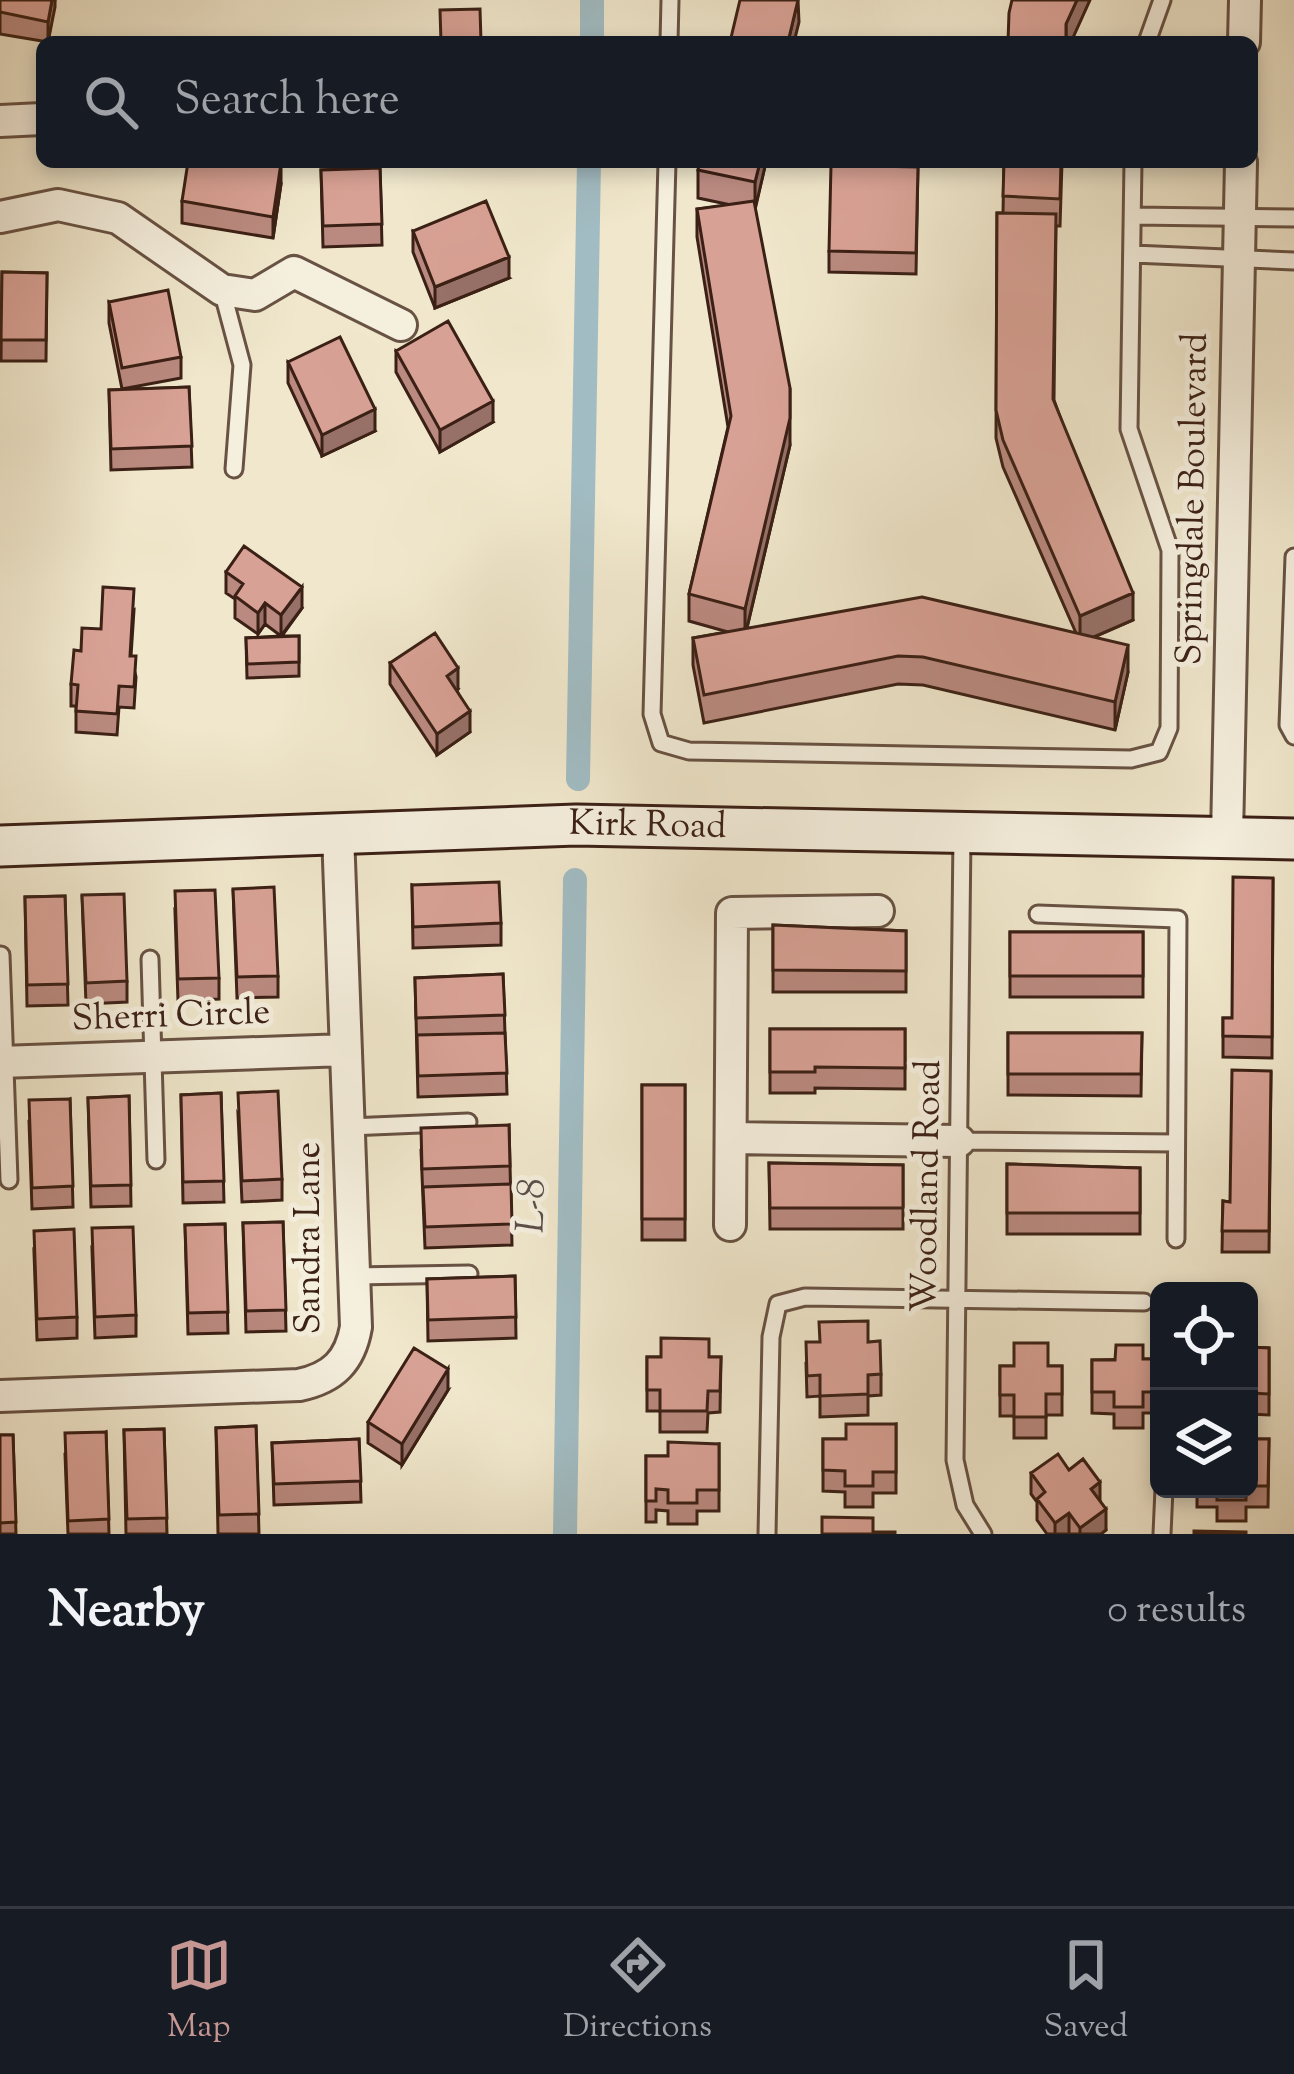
<!DOCTYPE html>
<style>
body{margin:0;font-family:"Sorts Mill Goudy",serif;background:#242831;color:#f1f3f6}
.controls{position:absolute;right:36px;bottom:36px;display:grid;overflow:hidden;border-radius:18px;box-shadow:0 6px 18px #0003}
.controls button{width:108px;height:108px;display:grid;place-items:center;padding:0;border:0;border-bottom:3px solid #363941;background:#171b24;color:#f1f3f6;font:60px sans-serif}
.list{margin:0;padding:0;list-style:none}
h2{display:flex;justify-content:space-between;align-items:center;height:156px;margin:0;padding:0 48px;font-size:51px}
h2 small{font-size:39px;font-weight:400;color:#9ea1a6}
.icon{flex:none;width:66px;height:66px;fill:none;stroke:currentColor;stroke-width:2;stroke-linecap:round;stroke-linejoin:round}
.map{position:relative;flex:none;width:1294px;height:1534px;overflow:hidden}
.search{position:absolute;background:#171b24;box-shadow:0 6px 18px #0003;left:36px;right:36px;top:36px;height:132px;display:flex;align-items:center;gap:30px;box-sizing:border-box;padding:0 42px;border-radius:18px;color:#9ea1a6;font-size:45px}
.sheet{height:372px;background:#171b24}
nav{display:flex;justify-content:space-around;align-items:center;box-sizing:border-box;height:168px;border-top:3px solid #363941;background:#171b24;font-size:33px;color:#9ea1a6}
nav a{display:grid;justify-items:center;gap:6px}
nav .on{color:#c59692}
.map>svg:first-child{display:block}
.lines{fill:none;stroke-linecap:round;stroke-linejoin:round}
.canal{stroke:#a1bcc3;stroke-width:24}
.lane-casing{stroke:#685243;stroke-width:21}
.street-casing{stroke:#685243;stroke-width:36}
.secondary-casing{stroke:#3b2015;stroke-width:45}
.lane{stroke:#f5efde;stroke-width:15}
.street{stroke:#f5efde;stroke-width:30}
.secondary{stroke:#f5efde;stroke-width:39}
.wall{fill:#ba8a80;stroke:#3b2015;stroke-width:3}
.shaded-wall{fill:#977168;stroke:#3b2015;stroke-width:3}
.building{fill:#d8a195;stroke:#3b2015;stroke-width:3}
.labels{text-anchor:middle;dominant-baseline:central;stroke-width:10;stroke-linejoin:round;paint-order:stroke}
.street-label{font-size:36px;fill:#3b2015;stroke:#f5efde}
.water-label{font-size:39px;font-style:italic;fill:#5a4f49;stroke:#f5efde}
</style>
<div class="map">
<svg width="1294" height="1534" viewBox="0 0 1294 1534">
<rect width="100%" height="100%" fill="#f0e7cc"/>
<filter id="stains"><feTurbulence type="fractalNoise" baseFrequency=".00167" numOctaves="4"/><feColorMatrix values="0 0 0 0 .2 0 0 0 0 .09 0 0 0 0 .02 0 0 0 .5 -.17"/></filter>
<radialGradient id="worn" r=".72"><stop offset=".6" stop-color="#630" stop-opacity="0"/><stop offset="1" stop-color="#630" stop-opacity=".3"/></radialGradient>
<g class="lines">
<path class="canal" d="M 592,42 L 592,0
M 578,779 L 589,162
M 565,1534 L 575,880"/>
<g class="lane-casing">
<path id="lane" d="M 669,42 L 670,0
M 1147,42 L 1162,0
M 667,162 L 652,714 L 661,743 L 689,751 L 1131,759 L 1159,752 L 1169,728 L 1170,550 L 1129,429 L 1133,162
M 1133,216 L 1294,218
M 1133,254 L 1294,261
M 222,290 L 242,365 L 234,469
M 1294,557 L 1288,725 L 1294,736
M 962,835 L 955,1460 L 965,1505 L 983,1534
M 1038,914 L 1178,919 L 1176,1239
M 1,955 L 9,1180
M 150,959 L 156,1160
M 349,1127 L 468,1122
M 959,1141 L 1176,1143
M 354,1276 L 469,1274
M 767,1534 L 771,1337 L 778,1304 L 805,1297 L 1144,1302
M 1162,1534 L 1164,1489"/>
</g>
<g class="street-casing">
<path id="street" d="M 1244,42 L 1245,0
M 0,121 L 42,119
M 0,217 L 58,205 L 118,218 L 222,290 L 255,295 L 294,272 L 401,325
M 1227,837 L 1241,162
M 0,1062 L 346,1050
M 733,1138 L 959,1141
M 730,1225 L 732,913 L 878,911
M 0,1396 L 299,1385 C 333,1378 350,1361 356,1327 L 338,833"/>
</g>
<g class="secondary-casing">
<g id="secondary">
<path id="s1" d="M 0,846 L 576,825 L 1294,839"/>
</g>
</g>
<use href="#lane" class="lane"/>
<use href="#street" class="street"/>
<use href="#secondary" class="secondary"/>
</g>
<path class="wall" d="M 0,0 L 55,0 L 48,42 L 0,34 Z
M 766,162 L 755,208 L 790,445 L 747,628 L 1076,633 L 1003,467 L 996,438 L 997,213 L 1003,213 L 1004,162 L 1062,162 L 1060,226 L 1056,226 L 1054,400 L 1133,620 L 1094,637 L 1128,672 L 1115,730 L 923,685 L 898,684 L 704,723 L 693,665 L 693,638 L 728,632 L 689,621 L 689,594 L 728,427 L 697,237 L 697,209 L 731,205 L 698,198 L 698,170 Z
M 918,167 L 916,274 L 829,272 L 829,251 Z
M 380,168 L 382,245 L 323,247 L 321,170 Z
M 281,184 L 273,238 L 182,223 L 182,201 Z
M 413,231 L 509,278 L 435,308 L 413,252 Z
M 2,272 L 47,273 L 46,361 L 1,361 Z
M 109,302 L 181,357 L 181,378 L 122,389 L 109,323 Z
M 396,351 L 493,422 L 440,452 L 396,372 Z
M 288,362 L 375,431 L 322,456 L 288,383 Z
M 189,387 L 192,467 L 111,470 L 109,390 Z
M 226,572 L 302,608 L 282,636 L 299,636 L 299,676 L 247,678 L 246,638 L 281,636 L 265,624 L 258,634 L 235,618 L 235,599 L 226,593 Z
M 134,610 L 131,656 L 136,677 L 134,708 L 119,707 L 117,735 L 76,732 L 76,706 L 71,706 L 71,684 L 81,651 L 101,629 Z
M 390,663 L 458,689 L 457,690 L 470,732 L 437,755 L 390,684 Z
M 1273,878 L 1272,1058 L 1223,1057 L 1223,1018 L 1232,1018 Z
M 412,885 L 501,923 L 501,945 L 413,948 Z
M 233,889 L 278,976 L 278,997 L 237,998 Z
M 82,895 L 127,981 L 127,1002 L 86,1004 Z
M 65,896 L 68,1005 L 27,1006 L 25,897 Z
M 175,912 L 219,978 L 219,999 L 178,1001 Z
M 773,925 L 906,931 L 906,992 L 773,992 Z
M 1010,932 L 1143,932 L 1143,997 L 1010,997 Z
M 503,974 L 507,1094 L 418,1097 L 415,978 Z
M 770,1029 L 905,1029 L 905,1089 L 815,1088 L 815,1093 L 770,1093 Z
M 1008,1033 L 1142,1033 L 1141,1096 L 1008,1095 Z
M 1271,1071 L 1269,1252 L 1222,1252 L 1223,1201 L 1230,1202 Z
M 642,1085 L 685,1085 L 685,1240 L 642,1240 Z
M 221,1093 L 224,1202 L 183,1203 L 181,1095 Z
M 129,1096 L 131,1206 L 91,1207 L 88,1098 Z
M 70,1099 L 73,1207 L 32,1209 L 29,1121 Z
M 238,1114 L 282,1179 L 282,1200 L 242,1202 Z
M 509,1125 L 512,1245 L 425,1248 L 421,1150 Z
M 769,1163 L 903,1165 L 903,1229 L 770,1229 Z
M 1007,1164 L 1140,1168 L 1140,1234 L 1007,1234 Z
M 283,1222 L 286,1331 L 246,1332 L 243,1223 Z
M 225,1224 L 228,1333 L 188,1334 L 185,1225 Z
M 92,1250 L 136,1315 L 136,1336 L 95,1338 Z
M 34,1252 L 77,1317 L 77,1338 L 37,1340 Z
M 515,1276 L 516,1338 L 428,1341 L 427,1279 Z
M 868,1342 L 881,1374 L 881,1395 L 868,1396 L 868,1415 L 820,1417 L 820,1396 L 807,1397 L 806,1363 Z
M 1249,1347 L 1269,1348 L 1269,1415 L 1249,1414 Z
M 647,1357 L 721,1357 L 720,1412 L 708,1413 L 707,1432 L 660,1432 L 660,1411 L 647,1411 Z
M 1143,1359 L 1159,1359 L 1159,1413 L 1143,1413 L 1143,1428 L 1114,1428 L 1114,1414 L 1092,1413 L 1092,1360 Z
M 1000,1366 L 1062,1366 L 1062,1415 L 1046,1415 L 1046,1438 L 1014,1438 L 1014,1416 L 1000,1416 Z
M 448,1390 L 402,1465 L 368,1443 L 368,1422 Z
M 896,1424 L 896,1493 L 873,1493 L 873,1507 L 845,1507 L 845,1492 L 823,1491 L 823,1439 L 846,1439 Z
M 256,1426 L 259,1534 L 218,1534 L 216,1428 Z
M 164,1429 L 167,1534 L 126,1534 L 124,1430 Z
M 106,1432 L 109,1534 L 68,1534 L 65,1454 Z
M 0,1435 L 13,1435 L 16,1534 L 0,1534 Z
M 359,1439 L 361,1502 L 274,1505 L 272,1443 Z
M 1249,1439 L 1269,1439 L 1268,1507 L 1246,1507 L 1246,1521 L 1217,1521 L 1217,1507 L 1197,1507 L 1197,1489 L 1249,1489 Z
M 719,1444 L 719,1511 L 697,1511 L 697,1524 L 668,1524 L 668,1511 L 656,1510 L 656,1522 L 646,1522 L 646,1456 L 668,1456 Z
M 1069,1470 L 1100,1501 L 1106,1530 L 1101,1534 L 1047,1534 L 1037,1520 L 1037,1502 L 1031,1494 L 1031,1473 Z"/>
<path class="shaded-wall" d="M 52,0 L 55,0 L 55,7 L 48,42 L 48,22 Z
M 798,0 L 799,22 L 794,42 L 788,42 Z
M 1077,0 L 1090,0 L 1071,42 L 1066,42 L 1066,24 Z
M 760,162 L 766,162 L 755,210 L 755,182 Z
M 281,163 L 281,184 L 273,238 L 273,217 Z
M 509,257 L 509,278 L 435,308 L 435,287 Z
M 790,388 L 790,445 L 745,636 L 745,609 Z
M 493,401 L 493,422 L 440,452 L 440,430 Z
M 375,409 L 375,431 L 322,456 L 322,435 Z
M 302,587 L 302,608 L 281,636 L 281,615 Z
M 1133,593 L 1133,620 L 1080,643 L 1080,616 Z
M 265,603 L 265,624 L 258,634 L 258,613 Z
M 1128,645 L 1128,672 L 1115,730 L 1115,702 Z
M 458,668 L 458,689 L 447,697 L 447,676 Z
M 470,711 L 470,732 L 437,755 L 437,734 Z
M 448,1369 L 448,1390 L 402,1465 L 402,1444 Z
M 1100,1482 L 1100,1503 L 1091,1489 Z
M 1106,1509 L 1106,1530 L 1101,1534 L 1080,1534 L 1080,1528 Z
M 1069,1513 L 1069,1534 L 1055,1534 L 1055,1523 Z"/>
<path class="building" d="M 0,0 L 52,0 L 48,22 L 0,12 Z
M 740,0 L 798,0 L 788,42 L 730,42 Z
M 1012,0 L 1077,0 L 1066,24 L 1066,42 L 1008,42 L 1009,13 Z
M 480,9 L 481,42 L 441,42 L 440,10 Z
M 188,162 L 281,163 L 273,217 L 182,201 Z
M 700,162 L 760,162 L 755,182 L 698,170 Z
M 1004,162 L 1061,162 L 1060,199 L 1003,196 Z
M 831,165 L 918,167 L 916,253 L 829,251 Z
M 380,168 L 382,224 L 323,226 L 321,170 Z
M 486,201 L 509,257 L 435,287 L 413,231 Z
M 754,201 L 790,388 L 790,418 L 745,609 L 689,594 L 731,416 L 697,209 Z
M 997,213 L 1056,214 L 1053,399 L 1133,593 L 1080,616 L 1003,440 L 996,410 Z
M 2,272 L 47,273 L 46,340 L 1,340 Z
M 168,290 L 181,357 L 122,368 L 109,302 Z
M 448,321 L 493,401 L 440,430 L 396,351 Z
M 340,337 L 375,409 L 322,435 L 288,362 Z
M 189,387 L 192,446 L 111,449 L 109,390 Z
M 244,546 L 302,587 L 281,615 L 265,603 L 258,613 L 235,596 L 243,584 L 226,572 Z
M 103,587 L 134,589 L 130,656 L 136,656 L 134,687 L 119,686 L 117,714 L 76,711 L 78,685 L 71,684 L 74,650 L 81,651 L 82,628 L 101,629 Z
M 922,597 L 1128,645 L 1115,702 L 923,657 L 898,656 L 704,695 L 693,638 Z
M 435,633 L 458,668 L 447,676 L 470,711 L 437,734 L 390,663 Z
M 299,636 L 299,662 L 247,664 L 246,638 Z
M 1233,877 L 1273,878 L 1272,1037 L 1223,1036 L 1223,1018 L 1232,1018 Z
M 499,882 L 501,923 L 413,927 L 412,885 Z
M 274,887 L 278,976 L 237,977 L 233,889 Z
M 215,890 L 219,978 L 178,979 L 175,891 Z
M 124,894 L 127,981 L 86,983 L 82,895 Z
M 65,896 L 68,984 L 27,985 L 25,897 Z
M 773,925 L 906,931 L 906,971 L 773,970 Z
M 1010,932 L 1143,932 L 1143,976 L 1010,976 Z
M 503,974 L 505,1015 L 416,1018 L 415,978 Z
M 770,1029 L 905,1029 L 905,1068 L 815,1067 L 815,1072 L 770,1072 Z
M 505,1033 L 507,1073 L 418,1076 L 417,1035 Z
M 1008,1033 L 1142,1033 L 1141,1074 L 1008,1074 Z
M 1232,1070 L 1271,1071 L 1269,1231 L 1222,1231 L 1223,1201 L 1230,1202 Z
M 642,1085 L 685,1085 L 685,1219 L 642,1219 Z
M 278,1091 L 282,1179 L 242,1181 L 238,1093 Z
M 221,1093 L 224,1181 L 183,1182 L 181,1095 Z
M 129,1096 L 131,1185 L 91,1186 L 88,1098 Z
M 70,1099 L 73,1186 L 32,1188 L 29,1100 Z
M 509,1125 L 510,1166 L 422,1169 L 421,1128 Z
M 769,1163 L 903,1165 L 903,1208 L 770,1208 Z
M 1007,1164 L 1140,1168 L 1140,1213 L 1007,1213 Z
M 511,1184 L 512,1224 L 425,1227 L 423,1187 Z
M 283,1222 L 286,1310 L 246,1311 L 243,1223 Z
M 225,1224 L 228,1312 L 188,1313 L 185,1225 Z
M 133,1227 L 136,1315 L 95,1317 L 92,1228 Z
M 74,1229 L 77,1317 L 37,1319 L 34,1231 Z
M 515,1276 L 516,1317 L 428,1320 L 427,1279 Z
M 868,1321 L 868,1342 L 880,1341 L 881,1374 L 868,1375 L 868,1394 L 820,1396 L 820,1375 L 807,1376 L 806,1342 L 820,1342 L 819,1322 Z
M 661,1338 L 709,1339 L 709,1357 L 721,1357 L 720,1391 L 708,1391 L 707,1411 L 660,1411 L 660,1390 L 647,1390 L 647,1357 L 661,1357 Z
M 1014,1343 L 1048,1343 L 1048,1366 L 1062,1366 L 1062,1394 L 1046,1394 L 1046,1417 L 1014,1417 L 1014,1395 L 1000,1395 L 1000,1366 L 1014,1366 Z
M 1116,1345 L 1143,1345 L 1143,1359 L 1159,1359 L 1159,1392 L 1143,1392 L 1143,1407 L 1114,1407 L 1114,1392 L 1092,1392 L 1092,1360 L 1115,1360 Z
M 1249,1347 L 1269,1348 L 1269,1394 L 1249,1393 Z
M 414,1348 L 448,1369 L 402,1444 L 368,1422 Z
M 846,1424 L 896,1424 L 896,1472 L 873,1472 L 873,1486 L 845,1486 L 845,1471 L 823,1470 L 823,1439 L 846,1439 Z
M 256,1426 L 259,1514 L 219,1515 L 216,1428 Z
M 164,1429 L 167,1518 L 127,1519 L 124,1430 Z
M 106,1432 L 109,1519 L 68,1521 L 65,1433 Z
M 0,1435 L 13,1435 L 16,1522 L 0,1523 Z
M 359,1439 L 361,1481 L 274,1484 L 272,1443 Z
M 1249,1439 L 1269,1439 L 1268,1486 L 1249,1486 Z
M 668,1442 L 719,1444 L 719,1490 L 697,1490 L 697,1503 L 668,1503 L 668,1490 L 656,1489 L 656,1501 L 646,1501 L 646,1456 L 668,1456 Z
M 1058,1454 L 1069,1470 L 1083,1459 L 1100,1482 L 1091,1489 L 1106,1509 L 1080,1528 L 1069,1513 L 1055,1523 L 1037,1499 L 1045,1492 L 1031,1473 Z
M 1217,1489 L 1246,1489 L 1246,1500 L 1217,1500 Z
M 822,1517 L 873,1518 L 873,1532 L 895,1532 L 895,1534 L 822,1534 Z
M 1194,1531 L 1246,1532 L 1246,1534 L 1194,1534 Z"/>
<g class="labels">
<g class="street-label">
<text transform="translate(1194 499) rotate(-89)">Springdale Boulevard</text>
<text stroke="none"><textPath href="#s1" startOffset="648">Kirk Road</textPath></text>
<text transform="translate(171 1017) rotate(-2)">Sherri Circle</text>
<text transform="translate(928 1186) rotate(-89)">Woodland Road</text>
<text transform="translate(310 1238) rotate(-90)">Sandra Lane</text>
</g>
<g class="water-label">
<text transform="translate(534 1206) rotate(-89)">L-8</text>
</g>
</g>
<rect width="100%" height="100%" filter="url(#stains)"/>
<rect width="100%" height="100%" fill="url(#worn)"/>
</svg>
<div class="controls">
<button><svg class="icon" aria-label="locate" viewBox="0 0 24 24"><circle cx="12" cy="12" r="6"/><path d="M12 2v4M12 18v4M2 12h4M18 12h4"/></svg></button>
<button><svg class="icon" aria-label="layers" viewBox="0 0 24 24"><path d="M12 4l9 5-9 5-9-5zM3 14l9 5 9-5"/></svg></button>
</div>
<div class="search"><svg class="icon" aria-label="search" viewBox="0 0 24 24"><circle cx="10" cy="10" r="6"/><path d="M15 15l6 6"/></svg>Search here</div>
</div>
<section class="sheet">
<h2>Nearby<small>0 results</small></h2>
<ul class="list">
</ul>
</section>
<nav>
<a class="on"><svg class="icon" aria-label="map" viewBox="0 0 24 24"><path d="M3 6l6-2 6 2 6-2v14l-6 2-6-2-6 2zM9 4v14M15 6v14"/></svg>Map</a>
<a><svg class="icon" aria-label="directions" viewBox="0 0 24 24"><path d="M12 3l9 9-9 9-9-9zM9 14v-3h6M13 9l2 2-2 2"/></svg>Directions</a>
<a><svg class="icon" aria-label="saved" viewBox="0 0 24 24"><path d="M7 4h10v16l-5-4-5 4z"/></svg>Saved</a>
</nav>
